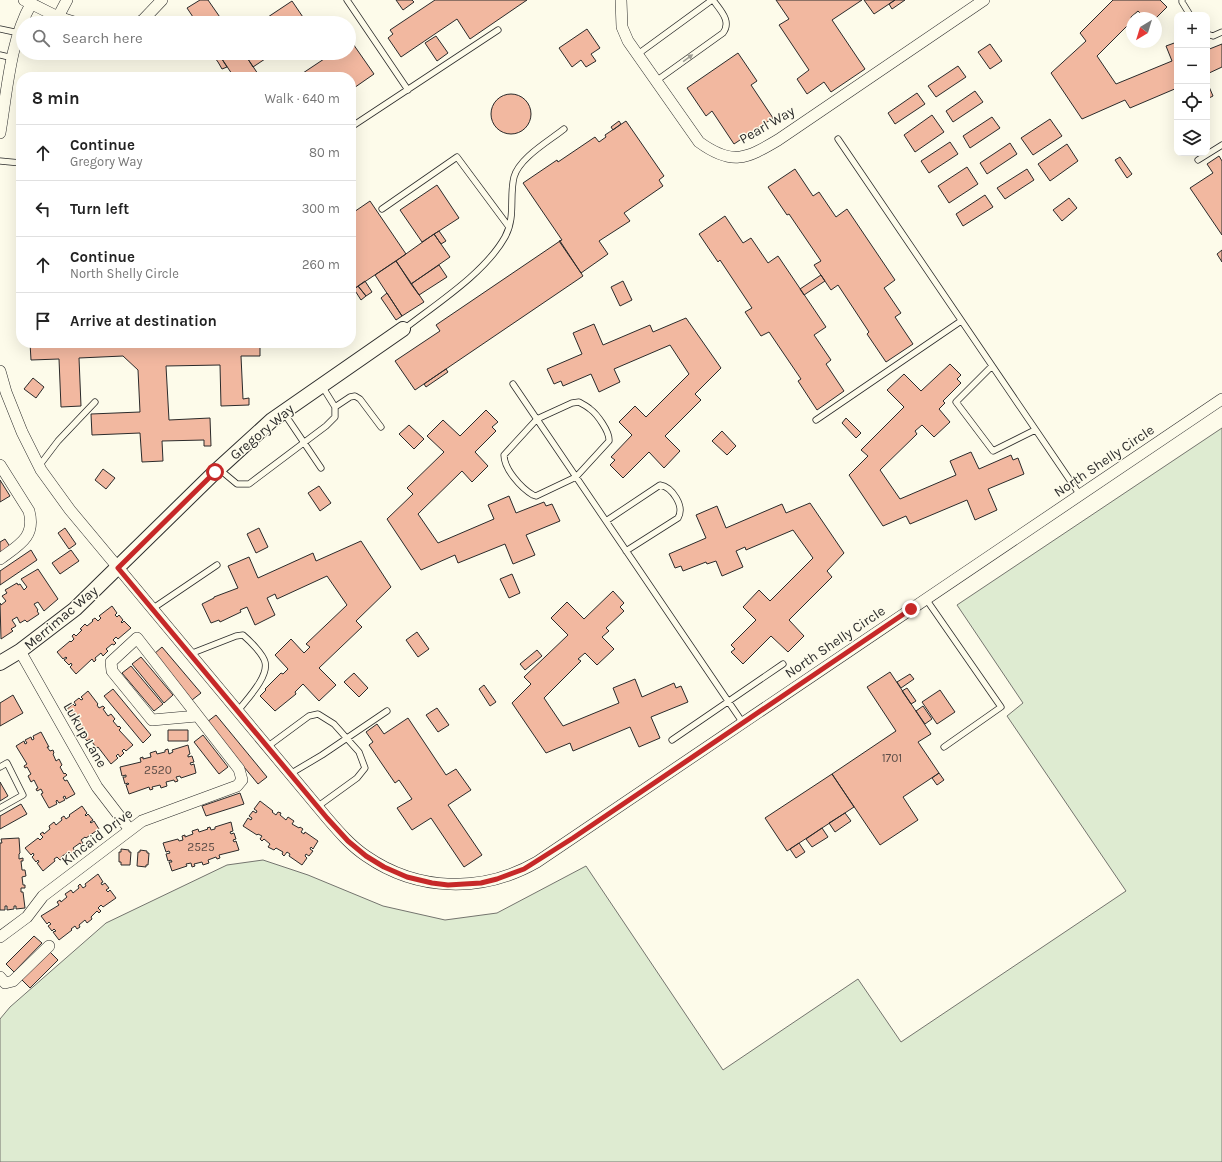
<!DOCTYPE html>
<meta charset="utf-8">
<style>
body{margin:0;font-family:Karla,sans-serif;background:#f6f6f6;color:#222}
.controls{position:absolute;right:12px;top:12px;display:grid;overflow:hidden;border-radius:8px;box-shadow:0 4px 16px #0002}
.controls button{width:36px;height:36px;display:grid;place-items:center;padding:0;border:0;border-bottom:1px solid #e0e0e0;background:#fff;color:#222;font:20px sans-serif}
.compass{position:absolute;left:1126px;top:12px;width:36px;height:36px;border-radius:50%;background:#fff;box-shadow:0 4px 16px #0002;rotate:218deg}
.stop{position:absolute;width:12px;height:12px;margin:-9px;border:3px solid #c62828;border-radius:50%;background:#fff}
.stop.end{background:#c62828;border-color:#fff;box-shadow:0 1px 4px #0008}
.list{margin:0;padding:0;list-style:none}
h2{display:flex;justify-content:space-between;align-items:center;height:52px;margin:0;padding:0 16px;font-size:17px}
h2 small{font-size:13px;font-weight:400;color:#767676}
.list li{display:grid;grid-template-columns:26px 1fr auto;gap:12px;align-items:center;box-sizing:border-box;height:56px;padding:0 16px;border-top:1px solid #e0e0e0}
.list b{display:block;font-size:15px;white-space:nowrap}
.list p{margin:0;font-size:13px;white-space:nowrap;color:#767676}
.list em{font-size:13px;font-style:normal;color:#767676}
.icon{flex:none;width:22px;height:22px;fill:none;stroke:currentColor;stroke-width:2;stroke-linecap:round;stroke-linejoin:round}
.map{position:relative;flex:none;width:1222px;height:1162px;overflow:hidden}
.search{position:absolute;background:#fff;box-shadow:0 4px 16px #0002;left:16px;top:16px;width:340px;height:44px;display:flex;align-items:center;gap:10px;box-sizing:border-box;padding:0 14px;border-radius:22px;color:#767676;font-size:15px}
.panel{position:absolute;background:#fff;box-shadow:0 4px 16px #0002;left:16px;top:72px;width:340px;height:276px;border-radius:16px}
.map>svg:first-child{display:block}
.green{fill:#deebd1;stroke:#74746e}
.building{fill:#f2b8a0;stroke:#2b2b2b}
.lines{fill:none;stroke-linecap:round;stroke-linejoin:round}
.service-casing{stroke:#2b2b2b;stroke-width:7}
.minor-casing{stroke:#2b2b2b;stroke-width:12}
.tertiary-casing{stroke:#2b2b2b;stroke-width:16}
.service{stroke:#fdfbea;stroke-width:5.5}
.minor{stroke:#fdfbea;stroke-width:11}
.tertiary{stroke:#fdfbea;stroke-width:14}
.oneway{fill:#9e9d94}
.route{stroke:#c62828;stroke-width:5}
.labels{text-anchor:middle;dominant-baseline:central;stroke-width:3;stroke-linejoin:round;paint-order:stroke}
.number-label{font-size:12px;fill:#5d4e48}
.street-label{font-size:14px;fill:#2b2b2b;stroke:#fdfbea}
</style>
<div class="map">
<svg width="1222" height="1162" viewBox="0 0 1222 1162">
<rect width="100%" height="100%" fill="#fdfbea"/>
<path class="green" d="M 1222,428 L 1222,1162 L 0,1162 L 0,1019 L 10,1007 L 106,923 L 227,865 L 263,860 L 308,875 L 383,906 L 445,920 L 497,913 L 586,866 L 723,1070 L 858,979 L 901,1042 L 1126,891 L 1007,716 L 1023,703 L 957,605 Z"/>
<path class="building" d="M 200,0 L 208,0 L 224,23 L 197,23 L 187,8 Z
M 396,0 L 412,0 L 414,2 L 403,10 Z
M 435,0 L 527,0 L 470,39 L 457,19 L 401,57 L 388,38 L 393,34 L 390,30 Z
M 776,0 L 862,0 L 832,20 L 865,69 L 831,92 L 824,82 L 807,94 L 797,79 L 809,70 L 779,25 L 789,19 Z
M 864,0 L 895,0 L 874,14 Z
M 895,0 L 905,0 L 892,9 L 889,4 Z
M 1113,0 L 1160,0 L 1167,7 L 1156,18 L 1145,18 L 1138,11 L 1131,17 L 1132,21 L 1097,56 L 1116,84 L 1172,61 L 1166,46 L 1177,42 L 1177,88 L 1130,108 L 1125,100 L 1082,119 L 1051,73 L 1086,41 L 1080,33 Z
M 292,1 L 307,23 L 259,23 Z
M 587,29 L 600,48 L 591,54 L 596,61 L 586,67 L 581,60 L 572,67 L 559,48 Z
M 436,36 L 448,53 L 437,61 L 425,43 Z
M 351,41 L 374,74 L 351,90 L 351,77 L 297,77 L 333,53 L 349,53 L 349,42 Z
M 990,44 L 1002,61 L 990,69 L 978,52 Z
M 1222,44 L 1222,67 L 1207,74 L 1207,50 Z
M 213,53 L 218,53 L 227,67 L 222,69 L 218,62 L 212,54 Z
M 218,53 L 244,53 L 260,77 L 234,77 Z
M 244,53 L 274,53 L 253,67 Z
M 738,53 L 757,81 L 751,85 L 773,118 L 734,144 L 712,111 L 706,116 L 687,88 Z
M 958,66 L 966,77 L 936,97 L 928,86 Z
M 1207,82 L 1213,96 L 1207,99 Z
M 975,91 L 983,102 L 953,122 L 946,111 Z
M 917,93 L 925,104 L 895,124 L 888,113 Z
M491 114a20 20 0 1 1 40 0a20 20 0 1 1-40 0Z
M 932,115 L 944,132 L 915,152 L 904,135 Z
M 992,117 L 1000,128 L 970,148 L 963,136 Z
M 1050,119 L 1062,136 L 1033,155 L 1021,138 Z
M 619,121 L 621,124 L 613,130 L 611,127 Z
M 626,121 L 664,176 L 659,180 L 663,186 L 624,213 L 630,221 L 599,241 L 608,254 L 581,273 L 559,241 L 562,240 L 523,183 L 557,160 L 558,162 L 595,137 L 599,142 L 606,137 L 605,135 Z
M 950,142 L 958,154 L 929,173 L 921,161 Z
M 1010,143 L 1017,154 L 987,174 L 980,163 Z
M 1067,144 L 1078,161 L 1050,181 L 1038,164 Z
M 1219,156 L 1222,161 L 1222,235 L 1190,188 L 1213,173 L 1207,164 Z
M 1120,157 L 1132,174 L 1127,178 L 1115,160 Z
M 967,167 L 978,184 L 949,203 L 938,186 Z
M 795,169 L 813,196 L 819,192 L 836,217 L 847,209 L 895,280 L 884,288 L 901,313 L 895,317 L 913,344 L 886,362 L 867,334 L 869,332 L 838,285 L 831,290 L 814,265 L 821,261 L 789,214 L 787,215 L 768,187 Z
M 1027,169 L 1034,180 L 1005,199 L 997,188 Z
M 437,185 L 459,218 L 422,242 L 400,210 Z
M 985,195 L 993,207 L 963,226 L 956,214 Z
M 1069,198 L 1077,208 L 1062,221 L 1053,210 Z
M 370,201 L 406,254 L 351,291 L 351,214 Z
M 725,216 L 743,243 L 751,238 L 768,263 L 778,256 L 826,327 L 814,335 L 831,360 L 826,364 L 844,391 L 817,410 L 798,381 L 801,379 L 769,332 L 761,336 L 745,312 L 752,308 L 720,260 L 718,262 L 699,234 Z
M 439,231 L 446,241 L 441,244 L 434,234 Z
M 434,234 L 450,257 L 411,284 L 396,261 Z
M 560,241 L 583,276 L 415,390 L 395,361 L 440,331 L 436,325 Z
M 1222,250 L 1222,262 L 1217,254 Z
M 396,261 L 424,302 L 402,316 L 375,275 Z
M 439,265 L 447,277 L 419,295 L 411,284 Z
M 821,275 L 825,281 L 804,295 L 800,289 Z
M 365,281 L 372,292 L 366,296 L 358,286 Z
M 623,281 L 632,300 L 620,306 L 611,287 Z
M 358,286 L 366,296 L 361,300 L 354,289 Z
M 387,293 L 402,316 L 396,320 L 381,298 Z
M 686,318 L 721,368 L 695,394 L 701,400 L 665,436 L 680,451 L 664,468 L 649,452 L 623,478 L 610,465 L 615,460 L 611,457 L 632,435 L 619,422 L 635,406 L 646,417 L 689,374 L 670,345 L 614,369 L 620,382 L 599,392 L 591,374 L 563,386 L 561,381 L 554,384 L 547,369 L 582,354 L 573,333 L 594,324 L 603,345 L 650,325 L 653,332 Z
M 30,343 L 260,343 L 260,356 L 241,356 L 243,399 L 249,398 L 249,405 L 221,406 L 220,365 L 166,366 L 169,420 L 210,418 L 211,446 L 204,446 L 204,440 L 162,441 L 163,461 L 142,462 L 140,433 L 92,435 L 91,414 L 140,412 L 138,370 L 123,356 L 79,358 L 81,406 L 61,407 L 59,359 L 31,360 Z
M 950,364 L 961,375 L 957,379 L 961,383 L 943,401 L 945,403 L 939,409 L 950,422 L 934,437 L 922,425 L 915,431 L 917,434 L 880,470 L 900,499 L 956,475 L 950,461 L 971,452 L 979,469 L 1011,455 L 1013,460 L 1018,458 L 1024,474 L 988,489 L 997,510 L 975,520 L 967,500 L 910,524 L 906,516 L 883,526 L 849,475 L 868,456 L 861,450 L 904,407 L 887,390 L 904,374 L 921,391 Z
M 446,369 L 448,372 L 426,387 L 424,384 Z
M 33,378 L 44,387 L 36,398 L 24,389 Z
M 486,410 L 498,422 L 492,427 L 496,431 L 475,452 L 488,466 L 472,482 L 462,471 L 418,514 L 438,543 L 494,519 L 488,505 L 509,496 L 516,513 L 544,502 L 546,506 L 552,504 L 560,521 L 526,535 L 535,555 L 513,564 L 505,544 L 458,563 L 455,555 L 421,570 L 387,519 L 413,494 L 407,488 L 444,452 L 427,436 L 443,420 L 460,436 Z
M 846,418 L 861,433 L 856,438 L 842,423 Z
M 409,425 L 424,439 L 414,449 L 399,434 Z
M 722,431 L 736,446 L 727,455 L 712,441 Z
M 103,469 L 115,478 L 106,489 L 95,480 Z
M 0,480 L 10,496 L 0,502 Z
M 319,486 L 331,503 L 320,511 L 308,493 Z
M 810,503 L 844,553 L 827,571 L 832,577 L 789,620 L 804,636 L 788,652 L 771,636 L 743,664 L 731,652 L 735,649 L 731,645 L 756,620 L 743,607 L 759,590 L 770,601 L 813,558 L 793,530 L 746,550 L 745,547 L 736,551 L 743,567 L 722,576 L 716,561 L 707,564 L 706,562 L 683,571 L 681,566 L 675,568 L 669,554 L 706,538 L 696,515 L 717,506 L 726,528 L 782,504 L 786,513 Z
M 65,528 L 76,544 L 69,549 L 58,533 Z
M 259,528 L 268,547 L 256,553 L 247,534 Z
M 5,539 L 11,548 L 0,555 L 0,542 Z
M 361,541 L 391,587 L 356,621 L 362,627 L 319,668 L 336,685 L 319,701 L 303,684 L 295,692 L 296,694 L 275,711 L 260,696 L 266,690 L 265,689 L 281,673 L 283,674 L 288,669 L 275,655 L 291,639 L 304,653 L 310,647 L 306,644 L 347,605 L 327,576 L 277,599 L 275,594 L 267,598 L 275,615 L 255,625 L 247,607 L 240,610 L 241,612 L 220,622 L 219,620 L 211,623 L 202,604 L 214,598 L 214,597 L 238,588 L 228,566 L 249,557 L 258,578 L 313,553 L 316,561 Z
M 31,550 L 37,560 L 0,585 L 0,571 Z
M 71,550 L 79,561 L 60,574 L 52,563 Z
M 38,569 L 58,599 L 44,611 L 38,602 L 34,604 L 38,610 L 37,611 L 39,614 L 27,622 L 25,620 L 20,623 L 17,617 L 12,620 L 16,626 L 11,629 L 13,631 L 1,639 L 0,603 L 1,605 L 6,601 L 2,596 L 7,593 L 5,590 L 17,583 L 18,585 L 20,584 L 24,590 L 27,587 L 21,579 Z
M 512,574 L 520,593 L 509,598 L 500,579 Z
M 613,591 L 624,603 L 620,607 L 624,611 L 606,628 L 609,631 L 602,637 L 614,649 L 597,665 L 585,653 L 578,659 L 581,661 L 544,698 L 563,726 L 619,703 L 613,688 L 635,679 L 642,697 L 674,683 L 676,688 L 681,686 L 688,702 L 651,717 L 660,738 L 639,747 L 630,727 L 573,751 L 570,743 L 546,753 L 512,703 L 531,684 L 524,677 L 568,635 L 551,618 L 567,602 L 584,619 Z
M 112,606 L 117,613 L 115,615 L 117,617 L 119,615 L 123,620 L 121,622 L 122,623 L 124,621 L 131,628 L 118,639 L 116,637 L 113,640 L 116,643 L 114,645 L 112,644 L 106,649 L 108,651 L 103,656 L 101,653 L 95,658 L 96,660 L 94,662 L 92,659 L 76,674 L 70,667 L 72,665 L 71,663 L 69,665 L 64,660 L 67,658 L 66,657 L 63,659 L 57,652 L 70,641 L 71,642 L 74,639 L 72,636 L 74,634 L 76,636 L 82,630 L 80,629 L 85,624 L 87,626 L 93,621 L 92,620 L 95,618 L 98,621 L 101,618 L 99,616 Z
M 417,632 L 429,649 L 418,657 L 406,640 Z
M 162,647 L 201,693 L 192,700 L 154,654 Z
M 537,650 L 542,656 L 525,670 L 520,664 Z
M 141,657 L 173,695 L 164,703 L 132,664 Z
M 131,666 L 163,704 L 154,711 L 122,673 Z
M 890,672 L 931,734 L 918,742 L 939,773 L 903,797 L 918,820 L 880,845 L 832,774 L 896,731 L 867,687 Z
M 354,673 L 368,688 L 359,697 L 344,682 Z
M 910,674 L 914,679 L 901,688 L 897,682 Z
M 484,685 L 496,702 L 490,706 L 479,689 Z
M 907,688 L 916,701 L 911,704 L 902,691 Z
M 113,689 L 151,735 L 143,743 L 104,696 Z
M 940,690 L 955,712 L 937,724 L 922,702 Z
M 88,691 L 98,704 L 97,705 L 99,708 L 103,706 L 105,708 L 103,709 L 108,716 L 111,714 L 115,719 L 113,721 L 118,727 L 119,726 L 121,728 L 119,730 L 133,745 L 126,751 L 124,749 L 122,751 L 124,753 L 120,757 L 118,754 L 116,756 L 118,758 L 111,764 L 98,747 L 95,749 L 94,747 L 95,746 L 90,739 L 87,741 L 83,736 L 86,734 L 80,728 L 79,729 L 77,727 L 80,724 L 77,721 L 76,722 L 66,710 L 73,704 L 75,706 L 76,705 L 74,702 L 79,698 L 81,700 L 83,699 L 81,697 Z
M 13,695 L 23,713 L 0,726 L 0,703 Z
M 923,706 L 932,719 L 925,724 L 916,711 Z
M 437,708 L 449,725 L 438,732 L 426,715 Z
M 216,715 L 267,777 L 258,784 L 207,722 Z
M 408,718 L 446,775 L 456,769 L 471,790 L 448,805 L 482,855 L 464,867 L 431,818 L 412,830 L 397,808 L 412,799 L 399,780 L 395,783 L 369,745 L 373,742 L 366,732 L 377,724 L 384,734 Z
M 168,730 L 188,730 L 188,741 L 168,741 Z
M 41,732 L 49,747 L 47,747 L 50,751 L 53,750 L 54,753 L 53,754 L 56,761 L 59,759 L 62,765 L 60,767 L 64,774 L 65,773 L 67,775 L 63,778 L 65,781 L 67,780 L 75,794 L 66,799 L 65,796 L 63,797 L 65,800 L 59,803 L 57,800 L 56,801 L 57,804 L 49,808 L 41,794 L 43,793 L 41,789 L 37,791 L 36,789 L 38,788 L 34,780 L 31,782 L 28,776 L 31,774 L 27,767 L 25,768 L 24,766 L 27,764 L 16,746 L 24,741 L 25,744 L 27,743 L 25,740 L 31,737 L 32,740 L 34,739 L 33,736 Z
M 203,735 L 228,767 L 219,774 L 194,742 Z
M 188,745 L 190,754 L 188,755 L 188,757 L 192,756 L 194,762 L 190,763 L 191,765 L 194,764 L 196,773 L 181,778 L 180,776 L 176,777 L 178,781 L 175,782 L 174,780 L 166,782 L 167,786 L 161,788 L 160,785 L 152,787 L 153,789 L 150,790 L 149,787 L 129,794 L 126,785 L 129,784 L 128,783 L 125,784 L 123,777 L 126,777 L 126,775 L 122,776 L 120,767 L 141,762 L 140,758 L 143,757 L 143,759 L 151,757 L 150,753 L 156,751 L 157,754 L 165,752 L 165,750 L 168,749 L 169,754 L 173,752 L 172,750 Z
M 939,773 L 944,780 L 937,785 L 932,778 Z
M 832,774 L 854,807 L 787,851 L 765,818 Z
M 0,782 L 8,796 L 0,801 Z
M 240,793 L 244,804 L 206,816 L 202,806 Z
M 260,801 L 273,811 L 272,812 L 276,815 L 278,812 L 281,813 L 280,815 L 286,820 L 288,817 L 294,821 L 292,824 L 299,828 L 300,827 L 303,829 L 301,832 L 304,834 L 305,832 L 318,841 L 313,849 L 311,847 L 310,849 L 313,851 L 309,856 L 306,854 L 305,856 L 307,858 L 302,865 L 289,856 L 290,854 L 287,852 L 284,856 L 282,854 L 283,852 L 276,848 L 274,850 L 268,847 L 270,844 L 264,839 L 262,841 L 260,839 L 262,836 L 258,834 L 257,835 L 243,826 L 248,818 L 251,820 L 252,818 L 249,816 L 253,811 L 256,813 L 257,811 L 254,809 Z
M 21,804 L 27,814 L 0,829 L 0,816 Z
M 82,806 L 87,813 L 85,815 L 86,816 L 88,814 L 93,820 L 90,822 L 91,823 L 94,821 L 99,829 L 86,838 L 85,837 L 81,840 L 83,843 L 81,845 L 80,843 L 73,848 L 75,851 L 70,855 L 68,852 L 61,857 L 62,859 L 60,860 L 57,857 L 54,859 L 55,861 L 43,871 L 37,863 L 39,862 L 38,860 L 36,862 L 32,857 L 34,855 L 33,853 L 31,855 L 25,848 L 38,838 L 40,840 L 43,837 L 40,834 L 43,832 L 44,834 L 50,829 L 49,826 L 54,822 L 56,825 L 62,820 L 61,818 L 64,816 L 66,819 L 70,816 L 69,815 Z
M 845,813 L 851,821 L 835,832 L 829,823 Z
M 231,822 L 233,831 L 230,832 L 231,834 L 234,833 L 236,839 L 233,840 L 234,842 L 236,841 L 239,850 L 219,855 L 220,858 L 217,859 L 216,857 L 208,860 L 209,863 L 203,865 L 202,862 L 194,864 L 195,866 L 192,867 L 191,863 L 186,864 L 187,866 L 172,871 L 169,862 L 172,862 L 171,860 L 168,861 L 166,854 L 170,853 L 169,851 L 166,852 L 163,843 L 178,839 L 179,841 L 183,840 L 182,836 L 185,835 L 185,837 L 193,834 L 192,831 L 198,829 L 199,832 L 208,829 L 207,828 L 210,827 L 211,830 L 215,829 L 215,827 Z
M 822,828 L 828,837 L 812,847 L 806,839 Z
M 19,838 L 20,853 L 19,854 L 19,859 L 23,858 L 23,861 L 21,861 L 22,870 L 25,870 L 26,876 L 22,877 L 23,885 L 25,885 L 25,888 L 21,888 L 21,892 L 23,892 L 25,908 L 16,909 L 16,906 L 14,906 L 14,909 L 7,910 L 7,906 L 5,906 L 5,910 L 0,910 L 0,843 L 2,843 L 1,839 Z
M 799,843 L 805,852 L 796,858 L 790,849 Z
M 121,849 L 129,850 L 129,852 L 131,852 L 130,865 L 121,865 L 121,862 L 119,862 L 119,852 L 121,852 Z
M 140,850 L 147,851 L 147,853 L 149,853 L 148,865 L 146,865 L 146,867 L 137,866 L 138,852 L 140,852 Z
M 98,874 L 103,882 L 101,883 L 102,885 L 105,883 L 109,888 L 106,890 L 108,892 L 110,890 L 116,898 L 103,907 L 101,905 L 98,908 L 101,911 L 99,913 L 97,911 L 91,917 L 92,919 L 87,923 L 85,920 L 79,925 L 80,927 L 77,929 L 75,926 L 71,929 L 72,930 L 59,940 L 53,932 L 56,931 L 54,929 L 52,931 L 48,926 L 51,924 L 49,922 L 47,924 L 41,916 L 59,905 L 57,902 L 60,900 L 61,902 L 67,897 L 65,894 L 71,890 L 73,893 L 79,888 L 78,886 L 80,884 L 83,888 L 86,886 L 85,884 Z
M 34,936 L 42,943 L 14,972 L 6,964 Z
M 50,952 L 58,960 L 30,988 L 22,980 Z"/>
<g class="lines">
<g class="service-casing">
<path id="service" d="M 347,0 L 408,90
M 1182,0 L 1182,2 L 1190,15
M 0,29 L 19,33
M 1207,34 L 1213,36 L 1222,32
M 638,54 L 712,0
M 0,55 L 13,58
M 656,81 L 723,33 C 732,21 720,10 713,0
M 351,127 L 498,30
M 838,139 L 1080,495
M 1198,160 L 1222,145
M 0,161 L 21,163
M 382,209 L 457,157 L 509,227
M 404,329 C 436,304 485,273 505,237 C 516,217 509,197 514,177 C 519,158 549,141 564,129
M 992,366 L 956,402 L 993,451 L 1035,430
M 513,384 L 743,723
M 579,402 C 582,404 587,406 590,409 C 597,414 610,432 609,441 L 576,477 L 536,496 L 533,495 C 521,488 504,469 504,455 L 537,419 L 572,403 Z
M 335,407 L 350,397 L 355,396 L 360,399 L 381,427
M 284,413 L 321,468
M 816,420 L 961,321
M 39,466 L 58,441 L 95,402
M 219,469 L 237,484 L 249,484 L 326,426 L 335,417 L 335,407 L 322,386
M 606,521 L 660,485 C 672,487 685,506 678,518 L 626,551
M 926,599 L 1001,707 L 944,747
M 152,609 L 217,565
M 190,654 L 236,636 L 243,635 C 250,641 263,654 265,662 C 269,677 246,700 238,711
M 672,740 L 783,664
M 267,747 L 309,716 L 318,714 L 334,724 L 359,752 L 365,768 L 357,778 L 317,807
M 0,767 L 7,763 L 23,795 L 0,808
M 290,774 L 322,755 L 387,711"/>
</g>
<g class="minor-casing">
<path id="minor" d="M 24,0 L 58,17 L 77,23
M 621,0 L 622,27 L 628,41 L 699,142 C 732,166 746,159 778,140 L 984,0
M 58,17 L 67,0
M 138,23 L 143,20 L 162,0
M 0,133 C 7,92 10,41 31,4
M 0,371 L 6,392 L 22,432 L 41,470 L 70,510 L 327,818 C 339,832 351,846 366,856 C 418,892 483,893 537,862 L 1222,399
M 0,465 L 29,511 C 36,537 19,545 0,559
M 20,651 L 97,787 L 130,830
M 0,937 L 27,917 L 43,896 L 142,821 L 237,786 L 242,780 L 239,769 L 137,638 L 111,662 L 112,671 L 152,720 L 197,716
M 0,977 L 5,983 L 13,981 L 49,946"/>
</g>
<g class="tertiary-casing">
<path id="tertiary" d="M 0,663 L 20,651 L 75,609 L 215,472 L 272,420 L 403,329"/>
</g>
<use href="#service" class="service"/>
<use href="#minor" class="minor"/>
<use href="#tertiary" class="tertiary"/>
</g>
<defs><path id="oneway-solid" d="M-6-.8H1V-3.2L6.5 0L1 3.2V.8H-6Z"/></defs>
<use class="oneway" href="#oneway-solid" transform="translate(688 58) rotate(-36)"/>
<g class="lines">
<path class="route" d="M 215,472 L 118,568 L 327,818 L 348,841 L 366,856 L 384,867 L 407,877 L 432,883 L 448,885 L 481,883 L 497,879 L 524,869 L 573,838 L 911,609"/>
</g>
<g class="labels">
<g class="number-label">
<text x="892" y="758">1701</text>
<text x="158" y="770">2520</text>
<text x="201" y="847">2525</text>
</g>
<g class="street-label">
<text transform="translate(767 125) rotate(-30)">Pearl Way</text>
<text transform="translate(262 432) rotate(-40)">Gregory Way</text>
<text transform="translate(1104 461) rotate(-34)">North Shelly Circle</text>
<text transform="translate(61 618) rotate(-40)">Merrimac Way</text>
<text transform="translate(835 642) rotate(-34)">North Shelly Circle</text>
<text transform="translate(85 735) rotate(60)">Lukup Lane</text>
<text transform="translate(97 837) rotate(-37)">Kincaid Drive</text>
</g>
</g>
</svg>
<div class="controls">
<button>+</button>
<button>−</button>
<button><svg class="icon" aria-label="locate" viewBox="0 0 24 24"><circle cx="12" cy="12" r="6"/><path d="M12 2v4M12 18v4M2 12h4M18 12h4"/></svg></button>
<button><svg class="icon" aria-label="layers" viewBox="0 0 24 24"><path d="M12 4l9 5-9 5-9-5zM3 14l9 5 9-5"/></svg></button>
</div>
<svg class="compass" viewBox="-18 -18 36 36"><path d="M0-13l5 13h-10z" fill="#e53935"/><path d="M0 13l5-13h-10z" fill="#767676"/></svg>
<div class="stop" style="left:215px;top:472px"></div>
<div class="stop end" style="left:911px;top:609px"></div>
<div class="search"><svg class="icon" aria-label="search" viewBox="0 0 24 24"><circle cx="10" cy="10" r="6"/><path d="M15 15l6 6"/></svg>Search here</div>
<section class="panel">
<h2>8 min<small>Walk · 640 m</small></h2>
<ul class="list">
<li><svg class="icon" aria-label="ahead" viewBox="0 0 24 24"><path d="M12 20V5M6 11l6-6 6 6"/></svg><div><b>Continue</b><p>Gregory Way</p></div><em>80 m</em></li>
<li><svg class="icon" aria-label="left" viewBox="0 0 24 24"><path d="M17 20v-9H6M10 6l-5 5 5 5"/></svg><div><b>Turn left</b></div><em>300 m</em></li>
<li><svg class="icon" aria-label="ahead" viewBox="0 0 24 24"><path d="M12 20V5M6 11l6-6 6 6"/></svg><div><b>Continue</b><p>North Shelly Circle</p></div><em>260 m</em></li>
<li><svg class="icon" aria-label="arrive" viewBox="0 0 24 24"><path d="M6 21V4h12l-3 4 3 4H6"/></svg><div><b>Arrive at destination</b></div></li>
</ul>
</section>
</div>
